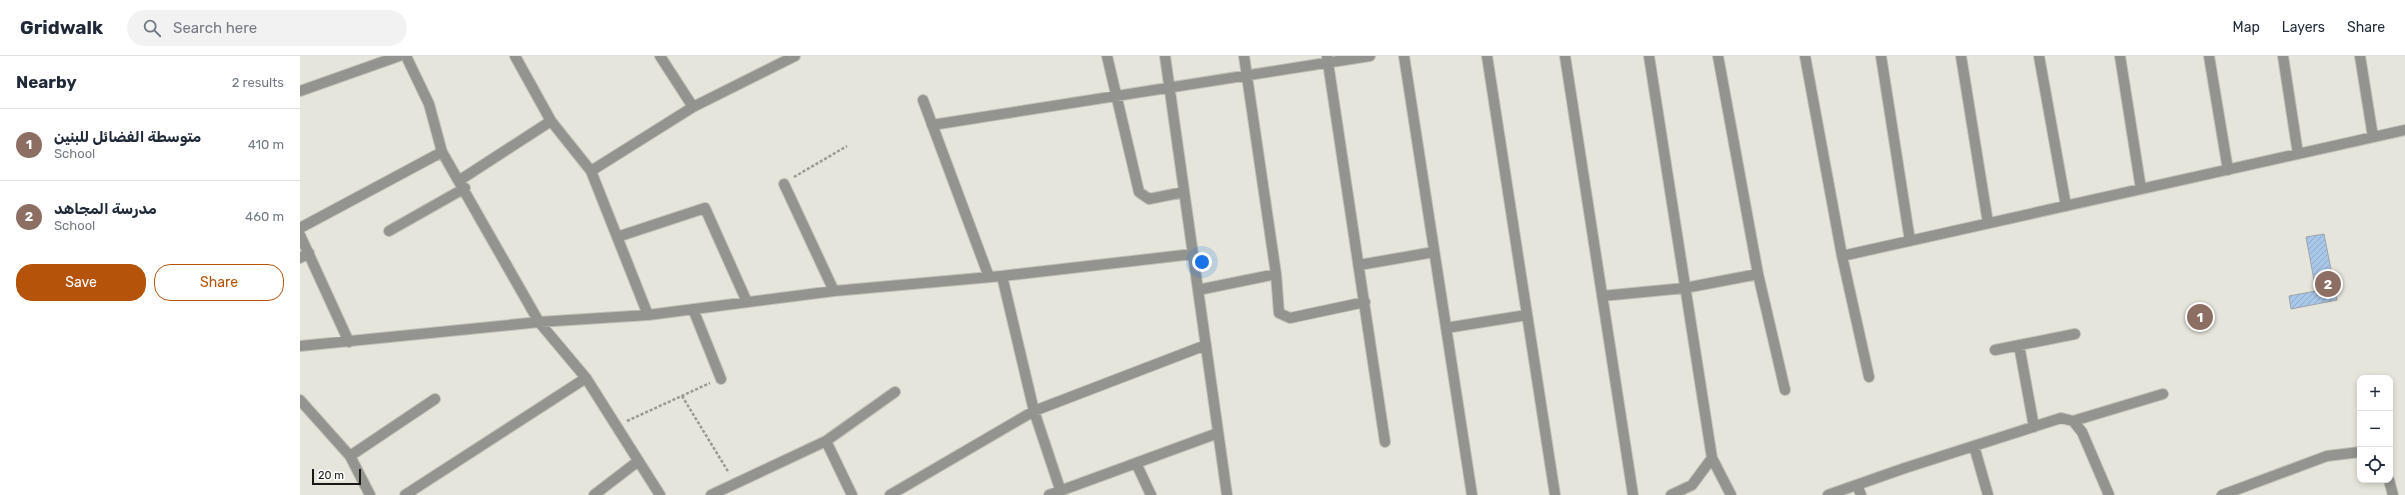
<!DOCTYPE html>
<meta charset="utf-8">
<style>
body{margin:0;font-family:Rubik,"Noto Sans Arabic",sans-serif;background:#f2f2f3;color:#1f2937}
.controls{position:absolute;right:12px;bottom:12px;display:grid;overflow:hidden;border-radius:8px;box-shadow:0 2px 6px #0003}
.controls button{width:36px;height:36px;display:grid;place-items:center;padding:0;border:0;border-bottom:1px solid #e0e1e3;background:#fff;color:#1f2937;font:20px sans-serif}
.scale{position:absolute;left:12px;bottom:10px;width:49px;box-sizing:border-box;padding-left:4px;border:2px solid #181814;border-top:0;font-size:11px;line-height:14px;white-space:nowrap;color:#181814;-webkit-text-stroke:3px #fff;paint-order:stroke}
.you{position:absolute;left:902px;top:206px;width:14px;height:14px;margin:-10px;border:3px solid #fff;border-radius:50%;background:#1a73e8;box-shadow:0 0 0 6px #1a73e833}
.badge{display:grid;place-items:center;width:26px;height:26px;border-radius:50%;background:#b45309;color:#fff;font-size:13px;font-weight:700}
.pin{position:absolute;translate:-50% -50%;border:2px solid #fff;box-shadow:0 1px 4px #0006}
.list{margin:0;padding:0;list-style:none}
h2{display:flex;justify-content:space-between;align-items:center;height:52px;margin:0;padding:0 16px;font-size:17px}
h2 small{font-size:13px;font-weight:400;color:#747a83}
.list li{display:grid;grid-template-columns:26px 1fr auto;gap:12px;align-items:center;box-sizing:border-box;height:72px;padding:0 16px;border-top:1px solid #e0e1e3}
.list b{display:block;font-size:15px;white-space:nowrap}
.list p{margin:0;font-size:13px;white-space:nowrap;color:#747a83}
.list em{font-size:13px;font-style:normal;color:#747a83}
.actions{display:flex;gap:8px;padding:12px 16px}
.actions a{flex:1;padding:9px 0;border:1px solid #b45309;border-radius:16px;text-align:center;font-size:14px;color:#b45309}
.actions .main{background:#b45309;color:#fff}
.icon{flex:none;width:22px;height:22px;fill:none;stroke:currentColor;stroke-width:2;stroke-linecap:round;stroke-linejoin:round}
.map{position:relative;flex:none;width:2105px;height:439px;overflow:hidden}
header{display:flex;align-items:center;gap:24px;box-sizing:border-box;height:56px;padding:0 20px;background:#fff;border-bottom:1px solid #e0e1e3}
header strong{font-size:19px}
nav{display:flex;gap:22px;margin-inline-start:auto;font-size:14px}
.search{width:280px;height:36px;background:#f2f2f3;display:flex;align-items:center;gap:10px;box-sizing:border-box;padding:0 14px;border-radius:22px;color:#747a83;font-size:15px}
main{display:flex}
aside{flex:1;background:#fff}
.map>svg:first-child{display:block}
.building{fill:url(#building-hatch);stroke:#9ea4ab}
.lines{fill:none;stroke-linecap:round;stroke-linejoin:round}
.street-casing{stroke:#c1c0b7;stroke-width:12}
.path{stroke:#999891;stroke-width:2.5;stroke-dasharray:3 2;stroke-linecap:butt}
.street{stroke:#93938f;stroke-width:10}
</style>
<header>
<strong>Gridwalk</strong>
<div class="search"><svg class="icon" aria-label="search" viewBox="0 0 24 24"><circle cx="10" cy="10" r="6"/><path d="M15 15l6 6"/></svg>Search here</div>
<nav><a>Map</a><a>Layers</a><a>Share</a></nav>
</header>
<main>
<aside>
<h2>Nearby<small>2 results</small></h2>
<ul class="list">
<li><span class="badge" style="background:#8d6e63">1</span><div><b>متوسطة الفضائل للبنين</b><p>School</p></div><em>410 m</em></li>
<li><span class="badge" style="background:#8d6e63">2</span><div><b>مدرسة المجاهد</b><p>School</p></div><em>460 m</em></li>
</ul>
<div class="actions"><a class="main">Save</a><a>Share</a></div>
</aside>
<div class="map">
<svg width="2105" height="439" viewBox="0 0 2105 439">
<defs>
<pattern id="building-hatch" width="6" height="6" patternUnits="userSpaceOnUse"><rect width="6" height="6" fill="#a9c7e8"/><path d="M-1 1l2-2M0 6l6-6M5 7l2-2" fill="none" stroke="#91aac6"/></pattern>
</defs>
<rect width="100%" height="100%" fill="#e6e5db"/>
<path class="building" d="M 2024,178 L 2037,244 L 1991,253 L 1989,240 L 2016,235 L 2006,181 Z"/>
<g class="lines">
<g class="street-casing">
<path id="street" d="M 106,0 L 129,48 L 142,96 L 239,266 L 286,322 L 360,439
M 215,0 L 251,65 L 291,115 L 348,259
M 807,0 L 839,136 L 849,143 L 884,136
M 865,0 L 927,439
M 944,0 L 976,218 L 979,257 L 990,262 L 1065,246
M 1027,0 L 1085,386
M 1104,0 L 1172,439
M 1187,0 L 1255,439
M 1265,0 L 1333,439
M 1349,0 L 1412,402 L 1431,439
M 1418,0 L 1458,218 L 1485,334
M 1505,0 L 1542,200 L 1569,321
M 1581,0 L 1610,185
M 1661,0 L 1688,167
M 1739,0 L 1766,150
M 1820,0 L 1841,133
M 1909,0 L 1928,114
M 1983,0 L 1998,98
M 2060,0 L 2073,81
M 0,35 L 99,0
M 623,44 L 689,221
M 393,51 L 495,0
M 632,69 L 1070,0
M 291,115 L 393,51 L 360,0
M 160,124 L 251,65
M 484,128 L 534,235
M 0,172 L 142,96
M 89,175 L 165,132
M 0,179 L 49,286
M 317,181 L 405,152 L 447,246
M 1542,200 L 2105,74
M 0,202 L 9,197
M 1059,209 L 1134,196
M 702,220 L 734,355 L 760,433
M 898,234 L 976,218
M 1302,240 L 1385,232 L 1458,218
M 393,253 L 421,323
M 1146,272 L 1227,259
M 1719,289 L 1734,371
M 0,290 L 239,266 L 348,259 L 534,235 L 702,220 L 893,198
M 1695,294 L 1775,278
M 0,344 L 50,400 L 70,439
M 1773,365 L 1782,376 L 1809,439
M 526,385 L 552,439
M 1674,390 L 1688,439
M 50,400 L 135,343
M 836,407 L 851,439
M 2089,424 L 2093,439
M 1557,429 L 1561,439
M 105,439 L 286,322
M 294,439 L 337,406
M 411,439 L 526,385 L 595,336
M 590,439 L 734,355 L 906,289
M 749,439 L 918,377
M 1371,439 L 1392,429 L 1412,402
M 1528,439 L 1605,412 L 1761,362 L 1773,365 L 1863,338
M 1922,439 L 2027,400 L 2060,396"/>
</g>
<path class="path" d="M 494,121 L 547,90
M 382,340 L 429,417
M 327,365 L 410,327"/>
<use href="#street" class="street"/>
</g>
</svg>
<div class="controls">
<button>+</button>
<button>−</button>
<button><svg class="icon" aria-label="locate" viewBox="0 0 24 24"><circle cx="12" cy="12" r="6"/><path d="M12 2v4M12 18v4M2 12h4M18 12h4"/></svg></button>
</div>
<div class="scale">20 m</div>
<div class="you"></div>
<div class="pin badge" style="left:1900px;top:261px;background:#8d6e63">1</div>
<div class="pin badge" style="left:2028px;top:228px;background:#8d6e63">2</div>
</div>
</main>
